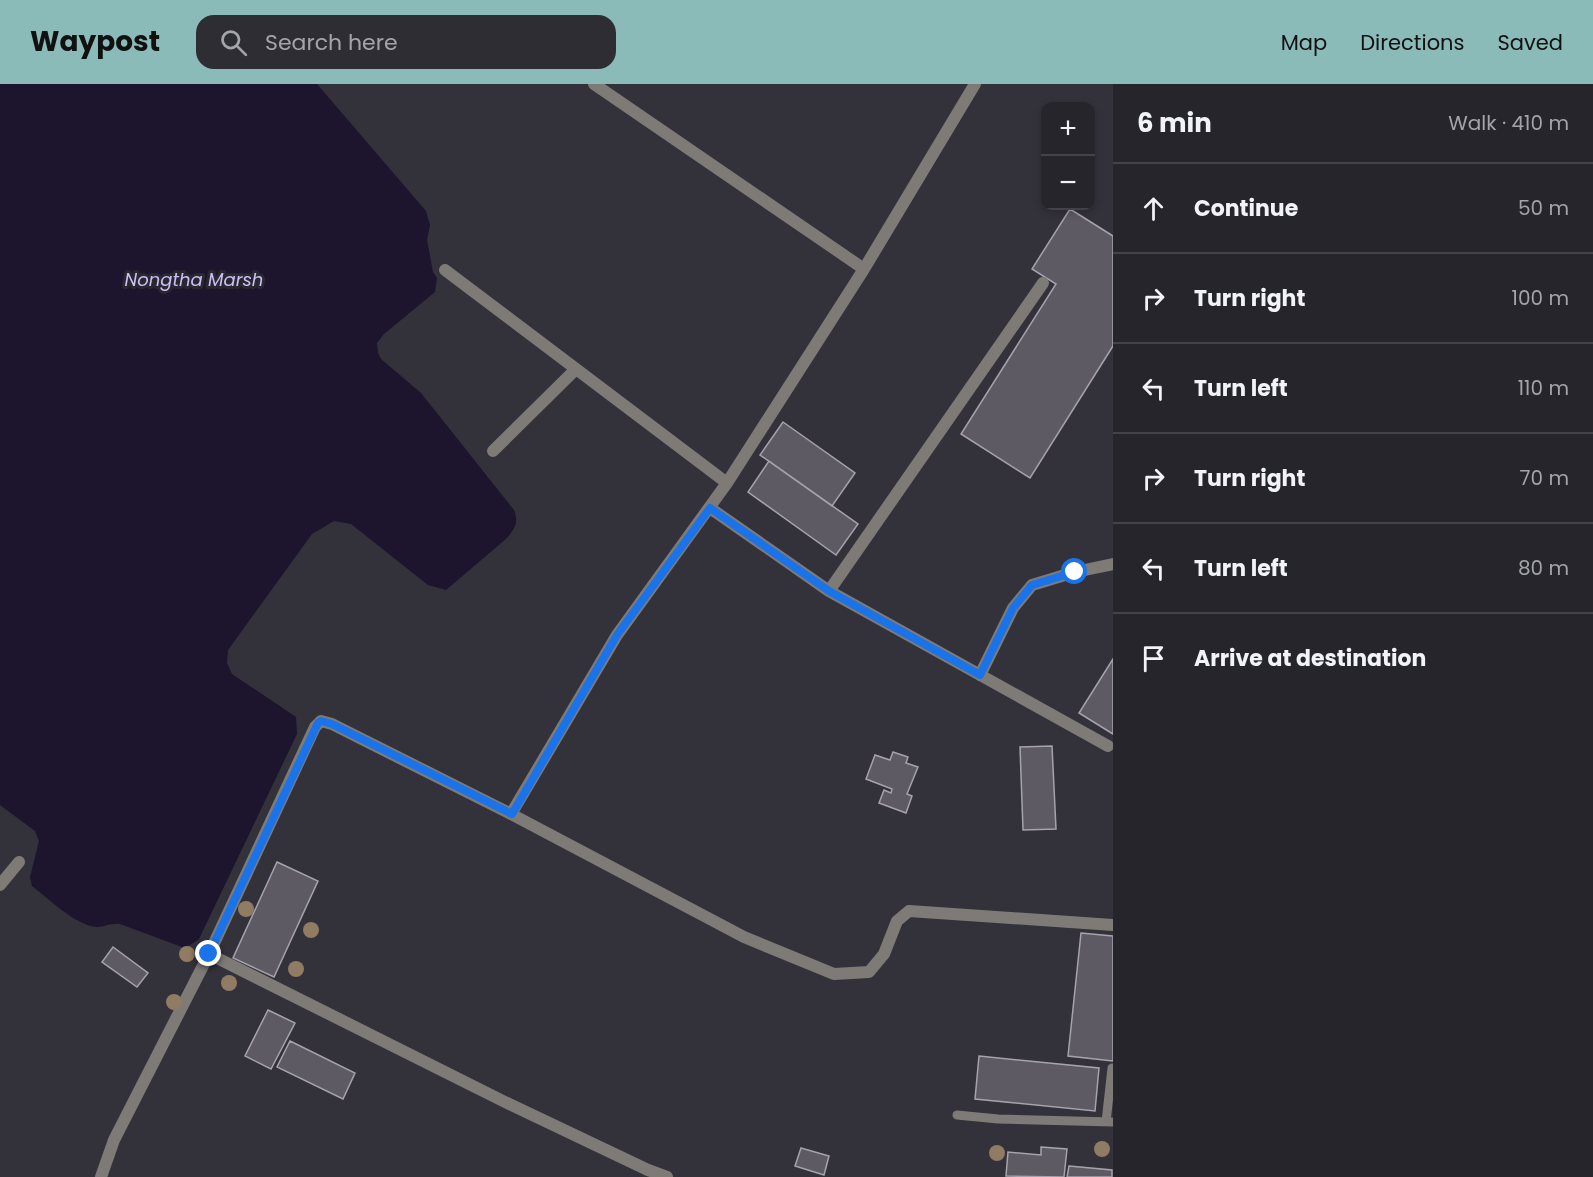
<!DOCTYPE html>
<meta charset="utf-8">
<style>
body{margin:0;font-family:Poppins,sans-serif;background:#2e2d34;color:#f1f3f6}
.controls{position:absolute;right:18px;top:18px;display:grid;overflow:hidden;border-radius:12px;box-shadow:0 3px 9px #0003}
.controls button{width:54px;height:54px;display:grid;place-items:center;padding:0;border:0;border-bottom:2px solid #424248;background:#26252c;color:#f1f3f6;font:30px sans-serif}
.stop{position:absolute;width:18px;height:18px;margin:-14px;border:4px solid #1a73e8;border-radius:50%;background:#fff}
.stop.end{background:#1a73e8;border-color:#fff;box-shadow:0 2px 6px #0008}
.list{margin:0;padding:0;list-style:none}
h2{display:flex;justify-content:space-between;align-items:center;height:78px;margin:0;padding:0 24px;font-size:26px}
h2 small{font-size:20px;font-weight:400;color:#a4a5a9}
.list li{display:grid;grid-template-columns:39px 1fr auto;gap:18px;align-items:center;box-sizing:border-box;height:90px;padding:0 24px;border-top:2px solid #424248}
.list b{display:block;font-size:22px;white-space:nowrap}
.list em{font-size:20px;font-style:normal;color:#a4a5a9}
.icon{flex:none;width:33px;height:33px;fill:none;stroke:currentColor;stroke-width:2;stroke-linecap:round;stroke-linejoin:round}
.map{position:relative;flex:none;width:1113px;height:1093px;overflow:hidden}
header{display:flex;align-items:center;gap:36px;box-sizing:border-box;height:84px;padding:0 30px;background:#8bbbb9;color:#111}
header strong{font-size:28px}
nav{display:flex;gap:33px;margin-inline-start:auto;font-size:21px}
.search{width:420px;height:54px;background:#2e2d34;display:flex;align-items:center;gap:15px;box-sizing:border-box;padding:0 21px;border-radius:18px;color:#a4a5a9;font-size:22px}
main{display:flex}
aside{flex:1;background:#26252c}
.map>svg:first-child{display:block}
.water{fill:#1d142e}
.building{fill:#5d5a64;stroke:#a6a3ae;stroke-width:1.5}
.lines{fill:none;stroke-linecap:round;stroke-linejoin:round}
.lane{stroke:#7e7b77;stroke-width:9}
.street{stroke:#7e7b77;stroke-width:12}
.tree{fill:#907b63}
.route{stroke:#1a73e8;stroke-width:8}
.labels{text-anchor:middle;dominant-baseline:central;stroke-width:6;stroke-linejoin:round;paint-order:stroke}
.water-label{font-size:18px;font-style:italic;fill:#cfbff7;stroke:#29272f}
</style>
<header>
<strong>Waypost</strong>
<div class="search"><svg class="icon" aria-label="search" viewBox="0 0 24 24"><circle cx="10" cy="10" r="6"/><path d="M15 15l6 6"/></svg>Search here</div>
<nav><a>Map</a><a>Directions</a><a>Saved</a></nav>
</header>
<main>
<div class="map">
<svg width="1113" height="1093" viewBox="0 0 1113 1093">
<rect width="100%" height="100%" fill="#33313a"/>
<path class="water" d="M 0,0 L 317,0 L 426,127 L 430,141 L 427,156 L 433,188 L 437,194 L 435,208 L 384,250 L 377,259 L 378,269 L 381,275 L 421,309 L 514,426 C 519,439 515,444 507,454 L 446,506 L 428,501 L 351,440 L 334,437 L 312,450 L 228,566 L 227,579 L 232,590 L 296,633 L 297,650 L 199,855 L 190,861 L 182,863 L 120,840 C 111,839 104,843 97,843 C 76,842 48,814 32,802 L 30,793 L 39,757 L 35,747 L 0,721 Z"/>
<path class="building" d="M 1070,125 L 1113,152 L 1113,262 L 1030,394 L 961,350 L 1056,200 L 1032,185 Z
M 783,338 L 855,389 L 832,422 L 760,371 Z
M 769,377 L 858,440 L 836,471 L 748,408 Z
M 1113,575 L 1113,650 L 1079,629 Z
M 1052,662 L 1056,745 L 1023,746 L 1020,663 Z
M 893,668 L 908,673 L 906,679 L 918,683 L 907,710 L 912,712 L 906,729 L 879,719 L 884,706 L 891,709 L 892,705 L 866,695 L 875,671 L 890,676 Z
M 277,778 L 318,797 L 274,893 L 233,874 Z
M 1081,849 L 1113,852 L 1113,977 L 1068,972 Z
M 113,863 L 148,889 L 137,903 L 102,878 Z
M 268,926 L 295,939 L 271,985 L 245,972 Z
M 290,957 L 355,989 L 343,1015 L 277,983 Z
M 979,972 L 1099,984 L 1095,1027 L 975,1015 Z
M 1041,1063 L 1067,1065 L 1064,1093 L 1006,1092 L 1008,1068 L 1041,1071 Z
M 801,1064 L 829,1072 L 824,1091 L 795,1082 Z
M 1069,1082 L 1112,1086 L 1112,1093 L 1067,1093 Z"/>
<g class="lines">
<path class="lane" d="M 957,1031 L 998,1035 L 1113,1038
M 1106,1038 L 1112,984"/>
<path class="street" d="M 594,0 L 864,185
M 445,186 L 727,399
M 493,367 L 576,285
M 710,424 L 829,507 L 1108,662
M 829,507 L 1043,199
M 980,591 L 1013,524 L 1032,501 L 1075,488 L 1113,480
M 511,730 L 617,551 L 727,399 L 864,185 L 975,0
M 0,801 L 19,778
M 209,870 L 503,1017 L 648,1086 L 667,1093
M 101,1093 L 114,1056 L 209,870 L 315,643 L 321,637 L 332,640 L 511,730 L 744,853 L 834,890 L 869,888 L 884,870 L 897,837 L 909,827 L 1113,841"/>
</g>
<g class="tree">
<circle cx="246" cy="825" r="8"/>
<circle cx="311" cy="846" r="8"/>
<circle cx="187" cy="870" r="8"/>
<circle cx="296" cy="885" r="8"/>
<circle cx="229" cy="899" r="8"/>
<circle cx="174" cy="918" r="8"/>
<circle cx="1102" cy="1065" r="8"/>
<circle cx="997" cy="1069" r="8"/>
</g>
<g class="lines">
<path class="route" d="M 209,870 L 318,639 L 321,637 L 332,640 L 512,730 L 617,551 L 710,424 L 829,507 L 980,591 L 1013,524 L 1032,501 L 1075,488"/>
</g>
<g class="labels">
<g class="water-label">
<text x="194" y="195">Nongtha Marsh</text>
</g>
</g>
</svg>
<div class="controls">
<button>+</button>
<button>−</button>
</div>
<div class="stop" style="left:1075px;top:488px"></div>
<div class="stop end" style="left:209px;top:870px"></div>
</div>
<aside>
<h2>6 min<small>Walk · 410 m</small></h2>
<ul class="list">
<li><svg class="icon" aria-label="ahead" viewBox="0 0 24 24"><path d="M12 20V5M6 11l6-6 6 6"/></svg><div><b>Continue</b></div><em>50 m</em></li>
<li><svg class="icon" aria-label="right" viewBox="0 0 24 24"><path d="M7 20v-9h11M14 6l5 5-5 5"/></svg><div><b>Turn right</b></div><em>100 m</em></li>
<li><svg class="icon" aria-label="left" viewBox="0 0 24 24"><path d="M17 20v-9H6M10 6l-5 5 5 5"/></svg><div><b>Turn left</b></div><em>110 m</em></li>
<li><svg class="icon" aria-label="right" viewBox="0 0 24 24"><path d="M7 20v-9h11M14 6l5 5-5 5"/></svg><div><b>Turn right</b></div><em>70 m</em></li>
<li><svg class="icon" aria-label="left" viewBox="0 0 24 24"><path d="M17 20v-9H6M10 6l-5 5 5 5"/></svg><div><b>Turn left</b></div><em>80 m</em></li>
<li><svg class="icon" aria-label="arrive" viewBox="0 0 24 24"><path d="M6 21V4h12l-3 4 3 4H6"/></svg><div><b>Arrive at destination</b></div></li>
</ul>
</aside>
</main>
